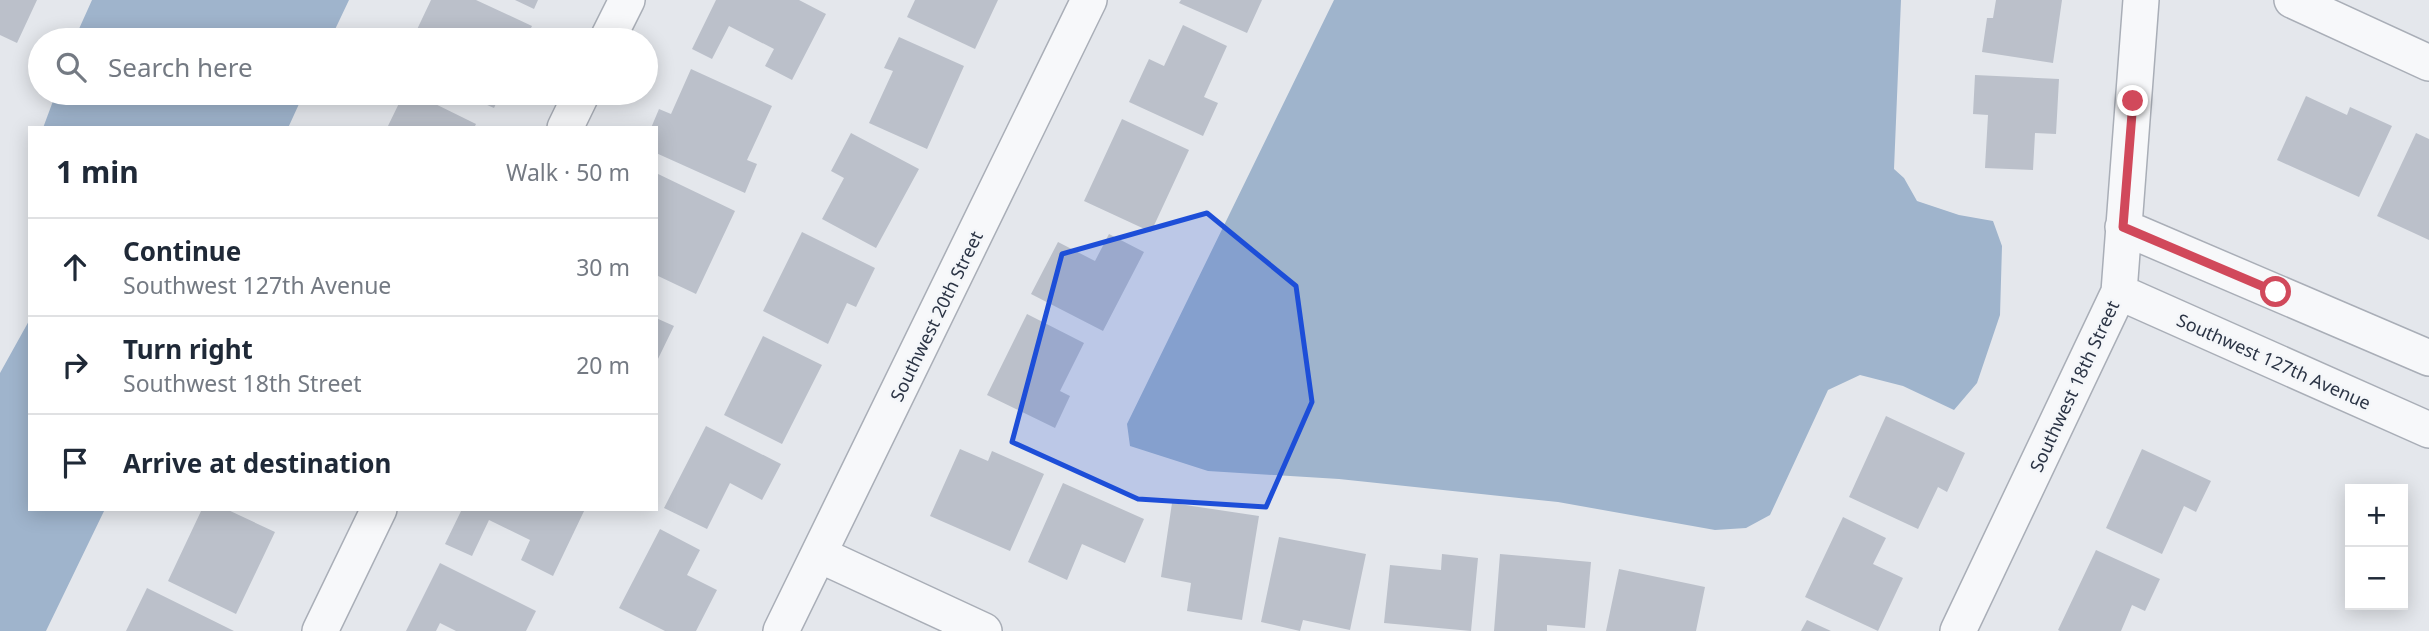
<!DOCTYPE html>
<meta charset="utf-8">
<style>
body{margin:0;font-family:"Noto Sans",sans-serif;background:#f2f2f3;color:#1f2937}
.controls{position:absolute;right:21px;bottom:21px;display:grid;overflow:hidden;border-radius:0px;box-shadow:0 4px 18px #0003}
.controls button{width:63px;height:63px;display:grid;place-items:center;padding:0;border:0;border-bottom:2px solid #e0e1e3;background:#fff;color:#1f2937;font:35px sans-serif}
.stop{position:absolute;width:21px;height:21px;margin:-16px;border:5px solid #d1495b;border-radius:50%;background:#fff}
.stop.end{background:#d1495b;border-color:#fff;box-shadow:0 2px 7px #0008}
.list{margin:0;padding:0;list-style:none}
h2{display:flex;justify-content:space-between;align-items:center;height:91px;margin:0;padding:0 28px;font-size:30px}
h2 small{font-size:23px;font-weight:400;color:#747a83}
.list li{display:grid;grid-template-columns:46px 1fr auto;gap:21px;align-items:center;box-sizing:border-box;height:98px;padding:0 28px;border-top:2px solid #e0e1e3}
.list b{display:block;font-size:26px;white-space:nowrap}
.list p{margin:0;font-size:23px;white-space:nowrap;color:#747a83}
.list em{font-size:23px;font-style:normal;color:#747a83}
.icon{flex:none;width:38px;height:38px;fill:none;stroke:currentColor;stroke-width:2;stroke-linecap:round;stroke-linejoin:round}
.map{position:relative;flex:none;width:2429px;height:631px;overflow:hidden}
.search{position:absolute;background:#fff;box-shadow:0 4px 18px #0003;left:28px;top:28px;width:630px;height:77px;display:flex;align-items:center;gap:18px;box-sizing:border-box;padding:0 24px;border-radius:38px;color:#747a83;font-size:26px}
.panel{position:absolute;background:#fff;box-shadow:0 4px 18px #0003;left:28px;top:126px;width:630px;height:385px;border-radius:0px}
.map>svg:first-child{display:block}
.water{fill:#9fb4cc}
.building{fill:#bbc0ca}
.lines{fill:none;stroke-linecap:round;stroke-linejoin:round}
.minor-casing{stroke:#a9aeb7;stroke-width:38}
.minor{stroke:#f7f8fa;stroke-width:35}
.route{stroke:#d1495b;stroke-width:9}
.marked{fill:#1d4ed8;fill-opacity:0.2;stroke:#1d4ed8;stroke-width:5;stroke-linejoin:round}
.labels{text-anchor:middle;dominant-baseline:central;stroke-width:5;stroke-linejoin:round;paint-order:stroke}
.street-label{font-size:18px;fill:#2b3445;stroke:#f4f6f9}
</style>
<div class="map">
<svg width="2429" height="631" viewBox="0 0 2429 631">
<rect width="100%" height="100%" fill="#e4e7ec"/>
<path class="water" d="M 92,0 L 349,0 L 330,40 L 74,40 Z
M 1334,0 L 1901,0 L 1894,169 L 1904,178 L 1917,201 L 1959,215 L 1993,221 L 2002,246 L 2000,315 L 1977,383 L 1954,410 L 1903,386 L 1860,375 L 1828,390 L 1770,515 L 1746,528 L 1715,530 L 1558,502 L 1339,479 L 1208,471 L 1130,446 L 1127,424 Z
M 56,93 L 304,93 L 288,128 L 43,128 Z
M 30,319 L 30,509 L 105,509 L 46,631 L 0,631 L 0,373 Z"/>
<path class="building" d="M 0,0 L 37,0 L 17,43 L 0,35 Z
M 431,0 L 476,0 L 532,26 L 525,40 L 412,40 Z
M 515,0 L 538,0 L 534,9 Z
M 716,0 L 799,0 L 826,14 L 792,80 L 765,66 L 774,49 L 729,26 L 712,59 L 692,49 Z
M 915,0 L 998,0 L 975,49 L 907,17 Z
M 1181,0 L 1262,0 L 1247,33 L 1179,3 Z
M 1996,0 L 2062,0 L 2053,63 L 1982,52 L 1987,18 L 1993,18 Z
M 1183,25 L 1227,46 L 1204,97 L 1218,103 L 1203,136 L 1129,102 L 1149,59 L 1164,66 Z
M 899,37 L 964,66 L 927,149 L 869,123 L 893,71 L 884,68 Z
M 691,69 L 772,106 L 747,160 L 757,164 L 745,193 L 656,153 L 656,128 L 651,128 L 659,109 L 671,114 Z
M 1975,75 L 2059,79 L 2056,134 L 2035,133 L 2033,170 L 1985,168 L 1988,115 L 1973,114 Z
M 404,93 L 413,93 L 476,124 L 474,128 L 387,128 Z
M 460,93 L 501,93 L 494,108 Z
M 2306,96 L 2347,115 L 2350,107 L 2392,126 L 2359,197 L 2277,160 Z
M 1122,119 L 1189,150 L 1151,232 L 1084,201 Z
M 851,133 L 919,169 L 876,248 L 822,219 L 844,178 L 831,171 Z
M 2416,133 L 2429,139 L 2429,240 L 2377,216 Z
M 656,173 L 735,211 L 696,294 L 656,275 Z
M 802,232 L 875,268 L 856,307 L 847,303 L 828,344 L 763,311 Z
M 1109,234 L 1144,252 L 1103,331 L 1031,294 L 1058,242 L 1095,261 Z
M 1027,314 L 1084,343 L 1060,391 L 1070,396 L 1055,428 L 987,395 Z
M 656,318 L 674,326 L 656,363 Z
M 763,336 L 822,365 L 782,444 L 724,415 Z
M 1886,416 L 1965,453 L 1947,492 L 1938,487 L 1918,529 L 1849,497 Z
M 706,426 L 781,464 L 762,500 L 730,483 L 707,529 L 664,508 Z
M 960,449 L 988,461 L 992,451 L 1044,474 L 1010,551 L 930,516 Z
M 2142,449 L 2211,481 L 2196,512 L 2184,506 L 2162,554 L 2106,528 Z
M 1063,483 L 1144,519 L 1125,563 L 1082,544 L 1067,580 L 1028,562 Z
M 1172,503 L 1259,516 L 1242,620 L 1187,611 L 1191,583 L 1161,577 Z
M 202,509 L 226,509 L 275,532 L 236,614 L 168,581 Z
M 462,509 L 585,509 L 553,576 L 521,560 L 530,540 L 489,520 L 472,556 L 445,544 Z
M 1843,517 L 1886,538 L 1873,564 L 1903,578 L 1878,631 L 1805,597 Z
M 660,529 L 700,550 L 687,575 L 717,590 L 696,631 L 665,631 L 619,608 Z
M 1279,537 L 1366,554 L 1350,630 L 1303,620 L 1300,631 L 1261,622 Z
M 2096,550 L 2160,579 L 2145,611 L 2132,605 L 2121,631 L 2060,631 L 2058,630 Z
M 1442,554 L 1478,558 L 1471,631 L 1384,623 L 1390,565 L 1441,570 Z
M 1500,554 L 1591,562 L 1585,628 L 1547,625 L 1547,631 L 1494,631 Z
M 440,563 L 536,611 L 526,631 L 456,631 L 440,623 L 436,631 L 406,631 Z
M 1619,569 L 1705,587 L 1696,631 L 1606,631 Z
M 147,588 L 234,631 L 126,631 Z
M 1807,620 L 1831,631 L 1801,631 Z"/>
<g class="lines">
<g class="minor-casing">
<path id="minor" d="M 2292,0 L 2429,63
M 607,40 L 627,0
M 565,128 L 582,93
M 2123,227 L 2429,358
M 2119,292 L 2429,430
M 820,555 L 984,631
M 320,631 L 379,509
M 781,631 L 1089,0
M 1958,631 L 2119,292 L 2141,0"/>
</g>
<use href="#minor" class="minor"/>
</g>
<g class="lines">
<path class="route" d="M 2133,101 L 2123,227 L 2276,292"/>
</g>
<path class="marked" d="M 1207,213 L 1296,286 L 1312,402 L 1266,507 L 1138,499 L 1012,442 L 1062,254 Z"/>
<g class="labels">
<g class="street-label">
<text transform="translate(936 316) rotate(-64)">Southwest 20th Street</text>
<text transform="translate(2274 361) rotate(24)">Southwest 127th Avenue</text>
<text transform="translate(2074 386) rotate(-65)">Southwest 18th Street</text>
</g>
</g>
</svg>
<div class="controls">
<button>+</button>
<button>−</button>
</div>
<div class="stop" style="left:2276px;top:292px"></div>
<div class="stop end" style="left:2133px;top:101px"></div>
<div class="search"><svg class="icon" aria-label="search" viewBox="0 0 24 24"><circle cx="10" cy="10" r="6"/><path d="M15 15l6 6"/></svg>Search here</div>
<section class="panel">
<h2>1 min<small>Walk · 50 m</small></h2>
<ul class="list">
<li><svg class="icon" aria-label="ahead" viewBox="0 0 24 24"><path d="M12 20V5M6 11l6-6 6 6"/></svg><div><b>Continue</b><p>Southwest 127th Avenue</p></div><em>30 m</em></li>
<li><svg class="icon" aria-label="right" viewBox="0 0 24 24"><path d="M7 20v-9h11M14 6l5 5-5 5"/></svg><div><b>Turn right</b><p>Southwest 18th Street</p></div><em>20 m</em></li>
<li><svg class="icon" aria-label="arrive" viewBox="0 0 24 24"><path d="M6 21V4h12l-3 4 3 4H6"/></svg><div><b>Arrive at destination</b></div></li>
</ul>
</section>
</div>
